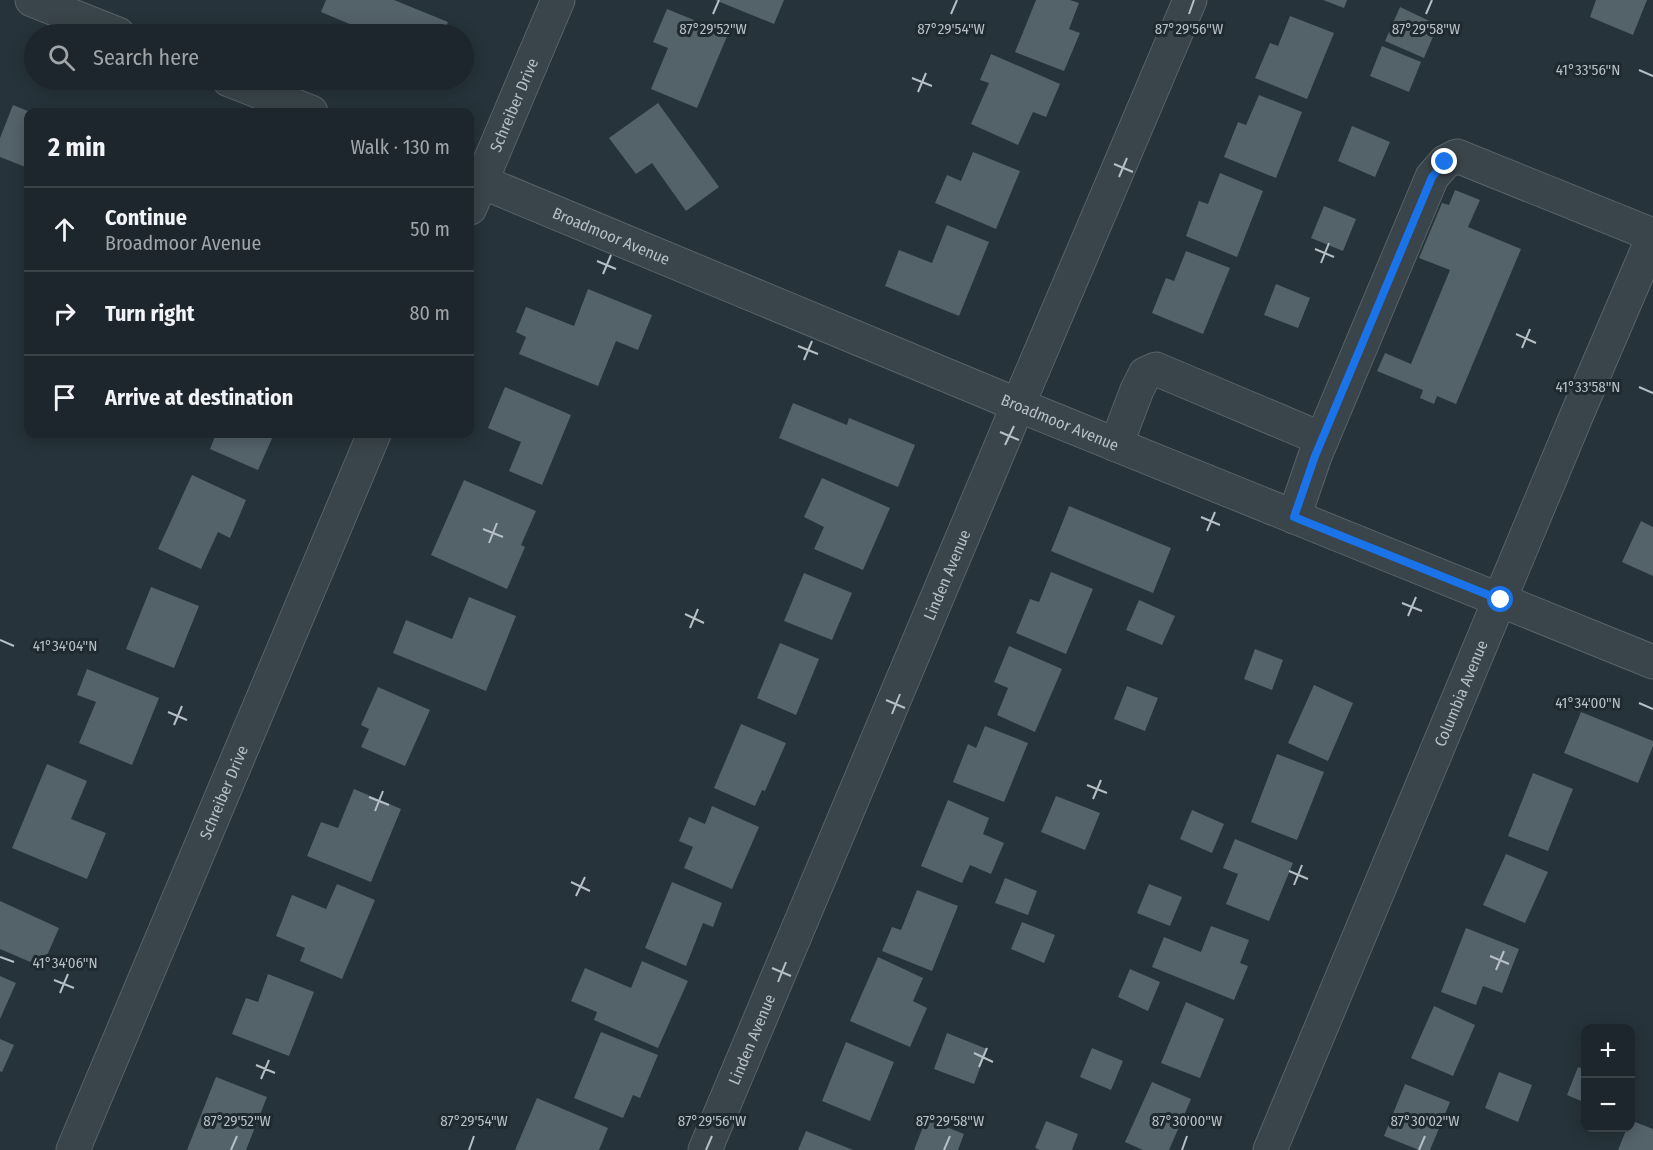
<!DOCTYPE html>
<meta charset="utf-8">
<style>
body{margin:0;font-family:"Fira Sans Condensed",sans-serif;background:#293238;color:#f1f3f6}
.controls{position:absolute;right:18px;bottom:18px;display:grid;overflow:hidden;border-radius:12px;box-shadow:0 3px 15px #0003}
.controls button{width:54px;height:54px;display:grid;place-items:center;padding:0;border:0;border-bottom:2px solid #3a4348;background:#1c262c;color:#f1f3f6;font:30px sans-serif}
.stop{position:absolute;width:18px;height:18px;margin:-14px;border:4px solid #1a73e8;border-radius:50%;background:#fff}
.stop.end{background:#1a73e8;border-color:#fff;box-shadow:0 2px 6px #0008}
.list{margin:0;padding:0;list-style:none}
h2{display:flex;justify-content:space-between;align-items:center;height:78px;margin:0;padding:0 24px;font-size:26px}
h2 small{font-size:20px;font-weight:400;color:#a0a5a9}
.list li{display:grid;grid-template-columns:39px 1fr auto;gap:18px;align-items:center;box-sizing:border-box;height:84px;padding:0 24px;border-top:2px solid #3a4348}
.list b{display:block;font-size:22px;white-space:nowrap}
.list p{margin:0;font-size:20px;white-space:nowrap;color:#a0a5a9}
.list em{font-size:20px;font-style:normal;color:#a0a5a9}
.icon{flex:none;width:33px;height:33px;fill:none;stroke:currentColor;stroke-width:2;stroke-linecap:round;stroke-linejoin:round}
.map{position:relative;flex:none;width:1653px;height:1150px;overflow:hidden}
.search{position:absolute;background:#1c262c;box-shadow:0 3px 15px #0003;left:24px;top:24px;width:450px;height:66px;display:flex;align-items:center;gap:15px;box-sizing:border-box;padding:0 21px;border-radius:33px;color:#a0a5a9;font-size:22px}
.panel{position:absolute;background:#1c262c;box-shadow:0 3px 15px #0003;left:24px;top:108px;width:450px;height:330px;border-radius:12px}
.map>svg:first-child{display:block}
.building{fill:#54626a}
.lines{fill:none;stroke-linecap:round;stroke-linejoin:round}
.minor-casing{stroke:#586269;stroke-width:35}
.minor{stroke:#3a454b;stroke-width:33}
.route{stroke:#1a73e8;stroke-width:8}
.ticks{fill:none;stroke:#b6bfc6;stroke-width:2}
.labels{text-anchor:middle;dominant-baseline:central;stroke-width:6;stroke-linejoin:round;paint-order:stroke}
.street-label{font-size:16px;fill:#b6bfc6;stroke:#1f2a30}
.ticks-label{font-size:15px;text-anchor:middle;fill:#b6bfc6;stroke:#1f2a30;stroke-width:6;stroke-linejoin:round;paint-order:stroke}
</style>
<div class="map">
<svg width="1653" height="1150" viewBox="0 0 1653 1150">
<rect width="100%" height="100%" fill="#26333a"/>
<path class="building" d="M 326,0 L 394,0 L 448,22 L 443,34 L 362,34 L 364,30 L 321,12 Z
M 715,0 L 784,0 L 774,24 Z
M 1036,0 L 1070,0 L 1079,3 L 1069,29 L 1080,33 L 1064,71 L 1015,52 Z
M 1323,0 L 1347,0 L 1344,8 Z
M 1596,0 L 1647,0 L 1633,35 L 1590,17 Z
M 1400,7 L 1438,25 L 1424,58 L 1385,41 Z
M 667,9 L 728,34 L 697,108 L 651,89 L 668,48 L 653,42 Z
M 1290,16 L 1334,33 L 1307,99 L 1255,78 L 1270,43 L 1278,46 Z
M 1382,46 L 1421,62 L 1409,92 L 1370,76 Z
M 991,54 L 1060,84 L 1046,117 L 1033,112 L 1018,145 L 971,124 L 989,83 L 980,80 Z
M 1259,95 L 1302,112 L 1276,178 L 1224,157 L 1238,122 L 1246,125 Z
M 658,103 L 719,187 L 686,211 L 652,163 L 636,174 L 609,138 Z
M 13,105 L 28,111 L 28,168 L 0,157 L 0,138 Z
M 1352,126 L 1390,142 L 1375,177 L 1338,161 Z
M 973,152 L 1020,171 L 996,229 L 935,203 L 947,175 L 961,181 Z
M 1220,173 L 1263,191 L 1237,257 L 1186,236 L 1199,201 L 1208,204 Z
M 1455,190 L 1480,200 L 1468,227 L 1521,249 L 1456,404 L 1437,396 L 1434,404 L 1420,398 L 1423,390 L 1377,371 L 1385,353 L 1411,364 L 1450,270 L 1419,258 L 1442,203 L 1449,205 Z
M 1324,206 L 1356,219 L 1343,251 L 1311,238 Z
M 947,225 L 989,242 L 959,316 L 885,286 L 899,250 L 932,263 Z
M 1186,251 L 1230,268 L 1203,334 L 1152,313 L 1166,278 L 1174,281 Z
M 1276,284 L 1310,298 L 1298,328 L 1264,315 Z
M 588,289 L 652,315 L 638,350 L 616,341 L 598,386 L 519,354 L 526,337 L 516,332 L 526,307 L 574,326 Z
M 505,387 L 571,415 L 542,485 L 509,471 L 521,442 L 488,428 Z
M 793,403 L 847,425 L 849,418 L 915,445 L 898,487 L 779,438 Z
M 216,434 L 274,434 L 258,470 L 210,449 Z
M 192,475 L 246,500 L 230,538 L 218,532 L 201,569 L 158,549 Z
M 822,478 L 890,508 L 863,570 L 814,549 L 824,527 L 804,517 Z
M 464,480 L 536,511 L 521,545 L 525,547 L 507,589 L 431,555 Z
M 1069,506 L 1171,548 L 1153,593 L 1051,551 Z
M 1641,521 L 1653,527 L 1653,576 L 1622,562 Z
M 1051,572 L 1093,589 L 1066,654 L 1016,633 L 1030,599 L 1039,602 Z
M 804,573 L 852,593 L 832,640 L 784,621 Z
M 151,587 L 199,606 L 174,668 L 126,649 Z
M 469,597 L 516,616 L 486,691 L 393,653 L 406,620 L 452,639 Z
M 1139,600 L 1175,616 L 1162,645 L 1126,630 Z
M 780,643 L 819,659 L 796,715 L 757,698 Z
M 1009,646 L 1062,669 L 1035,732 L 997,715 L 1008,688 L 994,682 Z
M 1255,649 L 1283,660 L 1272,690 L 1244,679 Z
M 87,669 L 159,698 L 132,765 L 79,743 L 96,702 L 77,695 Z
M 1314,685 L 1353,703 L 1328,761 L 1288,743 Z
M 1127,686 L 1158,698 L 1145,731 L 1114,719 Z
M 378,687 L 430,710 L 405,766 L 361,747 L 369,729 L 361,725 Z
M 1581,712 L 1653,741 L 1653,746 L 1638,783 L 1564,753 Z
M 741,724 L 786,743 L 765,791 L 762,790 L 755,806 L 714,788 Z
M 985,726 L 1028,743 L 1004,802 L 953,782 L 968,744 L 976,748 Z
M 1277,754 L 1324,772 L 1297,840 L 1251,822 Z
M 47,764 L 87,781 L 71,819 L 106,833 L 87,879 L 12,848 Z
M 1533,773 L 1573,789 L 1548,851 L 1508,836 Z
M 354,789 L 401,809 L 371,882 L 307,856 L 321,822 L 338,828 Z
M 1056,796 L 1100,813 L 1085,850 L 1041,832 Z
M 948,800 L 989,818 L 983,834 L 1004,843 L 991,874 L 970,865 L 962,883 L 921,866 Z
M 712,806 L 759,827 L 732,889 L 684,868 L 693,847 L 679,841 L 689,817 L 705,824 Z
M 1192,810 L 1224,824 L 1212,853 L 1180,839 Z
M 1235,839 L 1293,863 L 1269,921 L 1226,904 L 1238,874 L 1223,868 Z
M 1506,854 L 1548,872 L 1525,923 L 1483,905 Z
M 1005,878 L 1037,891 L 1028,915 L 995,903 Z
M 672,882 L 722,903 L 713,927 L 703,923 L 686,966 L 645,948 Z
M 337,884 L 375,900 L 342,979 L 300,961 L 305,948 L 276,936 L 292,895 L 326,909 Z
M 1149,884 L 1182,897 L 1170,926 L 1137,913 Z
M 917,890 L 958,906 L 932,971 L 882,951 L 892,927 L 901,930 Z
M 0,901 L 59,928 L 42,967 L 0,949 Z
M 1022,922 L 1055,935 L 1044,963 L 1011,949 Z
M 1211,926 L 1249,940 L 1240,963 L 1248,966 L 1234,1000 L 1152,967 L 1164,937 L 1201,952 Z
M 1466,928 L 1519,949 L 1502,993 L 1483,986 L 1476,1005 L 1441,992 Z
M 878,957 L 923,978 L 913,1001 L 927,1008 L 910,1047 L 850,1021 Z
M 642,961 L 688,981 L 658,1048 L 594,1020 L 597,1012 L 571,1001 L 585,968 L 631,988 Z
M 1130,969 L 1160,982 L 1148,1011 L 1118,997 Z
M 268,974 L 314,992 L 289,1056 L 232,1034 L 246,998 L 258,1002 Z
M 0,976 L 16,983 L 0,1019 Z
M 1186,1002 L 1224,1019 L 1200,1078 L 1161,1063 Z
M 1434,1006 L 1475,1025 L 1453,1076 L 1411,1058 Z
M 601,1032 L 658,1055 L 640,1098 L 633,1095 L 623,1118 L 574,1098 Z
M 947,1033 L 987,1049 L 974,1084 L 934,1069 Z
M 0,1039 L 14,1045 L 2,1072 L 0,1071 Z
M 846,1042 L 894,1062 L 870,1121 L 822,1101 Z
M 1092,1048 L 1123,1061 L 1111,1090 L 1080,1077 Z
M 1578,1067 L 1586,1070 L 1586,1103 L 1567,1095 Z
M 1499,1072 L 1532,1085 L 1518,1122 L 1485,1108 Z
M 216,1077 L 267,1097 L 246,1150 L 187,1150 Z
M 1152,1082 L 1191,1099 L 1169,1150 L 1143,1150 L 1125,1142 Z
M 1405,1084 L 1450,1102 L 1430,1150 L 1419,1150 L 1384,1136 Z
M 537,1098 L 608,1128 L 599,1150 L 515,1150 Z
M 926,1119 L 964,1134 L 958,1150 L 914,1150 Z
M 1630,1120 L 1653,1129 L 1653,1150 L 1618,1150 L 1627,1128 L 1630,1128 Z
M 1046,1121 L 1078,1134 L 1072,1150 L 1040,1150 L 1035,1148 Z
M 806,1131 L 853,1150 L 798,1150 Z"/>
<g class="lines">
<g class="minor-casing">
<g id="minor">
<path d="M 32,0 L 118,34"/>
<path d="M 229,80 L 311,112"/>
<path id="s1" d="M 470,177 L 1018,405 L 1653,662"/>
<path id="s2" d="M 470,208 L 558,0"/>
<path d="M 1116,445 L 1137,390 L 1145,374 L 1156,369 L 1322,439"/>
<path d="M 1294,517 L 1315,456 L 1432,177 L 1445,162 L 1457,156 L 1653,235"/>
<path id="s3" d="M 73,1150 L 374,434"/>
<path id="s4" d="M 705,1150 L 1018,405 L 1190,0"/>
<path id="s5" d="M 1270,1150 L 1578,412 L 1653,237"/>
</g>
</g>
<use href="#minor" class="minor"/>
</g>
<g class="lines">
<path class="route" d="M 1445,162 L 1432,177 L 1315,456 L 1294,517 L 1501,600"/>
</g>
<path class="ticks" d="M 713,14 L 719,0M 951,14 L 957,0M 1189,14 L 1194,0M 1426,14 L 1432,0M 1639,70 L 1653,76M 912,78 L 932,86M 918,92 L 926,73M 1114,164 L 1133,172M 1119,177 L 1127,158M 1315,249 L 1334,257M 597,261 L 616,269M 1321,263 L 1329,243M 603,274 L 611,255M 1516,334 L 1536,343M 798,346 L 818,354M 1522,348 L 1530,329M 804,360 L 812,341M 1639,387 L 1653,393M 1000,432 L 1019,440M 1005,445 L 1014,426M 1201,517 L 1220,525M 483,529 L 503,537M 1207,531 L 1215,512M 489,543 L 497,523M 1402,603 L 1422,611M 685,614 L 704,623M 1408,616 L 1416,597M 690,628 L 698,609M 0,640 L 14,646M 886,700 L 905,708M 1639,703 L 1653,709M 168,712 L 187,720M 892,714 L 900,694M 174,725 L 182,706M 1087,785 L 1107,793M 369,797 L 389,805M 1093,799 L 1101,780M 375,811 L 383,791M 1289,871 L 1308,879M 571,882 L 590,891M 1294,885 L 1302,865M 576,896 L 585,877M 1490,956 L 1509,964M 0,957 L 14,962M 772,968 L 791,976M 1496,970 L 1504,951M 54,980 L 74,988M 778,982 L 786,962M 60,993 L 68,974M 974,1053 L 993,1062M 256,1065 L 275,1073M 979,1067 L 987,1048M 261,1079 L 269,1060M 231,1150 L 237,1136M 469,1150 L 474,1136M 706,1150 L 712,1136M 944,1150 L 950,1136M 1182,1150 L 1187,1136M 1419,1150 L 1425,1136"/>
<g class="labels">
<g class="street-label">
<text stroke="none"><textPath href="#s2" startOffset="112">Schreiber Drive</textPath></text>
<text stroke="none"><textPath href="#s1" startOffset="153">Broadmoor Avenue</textPath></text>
<text stroke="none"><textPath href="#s1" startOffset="639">Broadmoor Avenue</textPath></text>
<text stroke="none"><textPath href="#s4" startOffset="624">Linden Avenue</textPath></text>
<text stroke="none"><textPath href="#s5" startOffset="495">Columbia Avenue</textPath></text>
<text stroke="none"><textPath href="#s3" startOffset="388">Schreiber Drive</textPath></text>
<text stroke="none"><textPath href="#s4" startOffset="120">Linden Avenue</textPath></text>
</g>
</g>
<g class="ticks-label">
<text x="951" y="34">87°29'54"W</text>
<text x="1189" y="34">87°29'56"W</text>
<text x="713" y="34">87°29'52"W</text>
<text x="1426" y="34">87°29'58"W</text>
<text x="1588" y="75">41°33'56"N</text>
<text x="1588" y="392">41°33'58"N</text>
<text x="65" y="651">41°34'04"N</text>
<text x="1588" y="708">41°34'00"N</text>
<text x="65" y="968">41°34'06"N</text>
<text x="237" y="1126">87°29'52"W</text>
<text x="474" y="1126">87°29'54"W</text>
<text x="712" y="1126">87°29'56"W</text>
<text x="950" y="1126">87°29'58"W</text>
<text x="1187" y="1126">87°30'00"W</text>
<text x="1425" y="1126">87°30'02"W</text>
</g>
</svg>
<div class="controls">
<button>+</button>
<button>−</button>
</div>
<div class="stop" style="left:1501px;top:600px"></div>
<div class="stop end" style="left:1445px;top:162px"></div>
<div class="search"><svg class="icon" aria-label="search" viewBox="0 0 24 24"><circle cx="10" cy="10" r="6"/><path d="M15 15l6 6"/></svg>Search here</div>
<section class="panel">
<h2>2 min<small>Walk · 130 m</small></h2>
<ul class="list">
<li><svg class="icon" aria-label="ahead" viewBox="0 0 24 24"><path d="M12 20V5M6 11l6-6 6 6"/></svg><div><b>Continue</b><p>Broadmoor Avenue</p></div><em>50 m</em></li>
<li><svg class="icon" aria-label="right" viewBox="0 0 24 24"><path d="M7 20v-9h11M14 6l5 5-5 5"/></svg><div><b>Turn right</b></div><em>80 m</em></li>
<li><svg class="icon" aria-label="arrive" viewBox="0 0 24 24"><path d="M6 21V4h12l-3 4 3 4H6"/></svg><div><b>Arrive at destination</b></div></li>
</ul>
</section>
</div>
